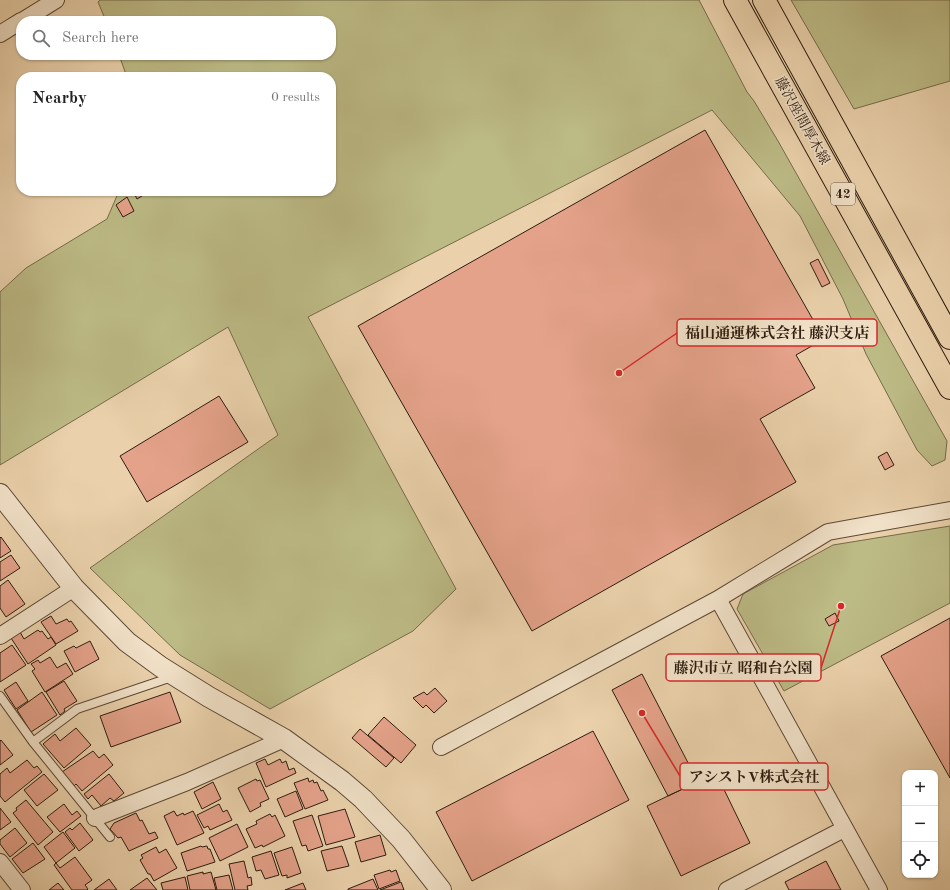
<!DOCTYPE html>
<meta charset="utf-8">
<style>
body{margin:0;font-family:"Old Standard TT","Noto Serif JP",serif;background:#f6f6f6;color:#222}
.controls{position:absolute;right:12px;bottom:12px;display:grid;overflow:hidden;border-radius:8px;box-shadow:0 1px 3px #0004}
.controls button{width:36px;height:36px;display:grid;place-items:center;padding:0;border:0;border-bottom:1px solid #e0e0e0;background:#fff;color:#222;font:20px sans-serif}
.list{margin:0;padding:0;list-style:none}
h2{display:flex;justify-content:space-between;align-items:center;height:52px;margin:0;padding:0 16px;font-size:17px}
h2 small{font-size:13px;font-weight:400;color:#767676}
.icon{flex:none;width:22px;height:22px;fill:none;stroke:currentColor;stroke-width:2;stroke-linecap:round;stroke-linejoin:round}
.map{position:relative;flex:none;width:950px;height:890px;overflow:hidden}
.search{position:absolute;background:#fff;box-shadow:0 1px 3px #0004;left:16px;top:16px;width:320px;height:44px;display:flex;align-items:center;gap:10px;box-sizing:border-box;padding:0 14px;border-radius:16px;color:#767676;font-size:15px}
.panel{position:absolute;background:#fff;box-shadow:0 1px 3px #0004;left:16px;top:72px;width:320px;height:124px;border-radius:16px}
.map>svg:first-child{display:block}
.green{fill:#bcba85;stroke:#756b4a}
.building{fill:#e4a28a;stroke:#2e1c0f}
.lines{fill:none;stroke-linecap:round;stroke-linejoin:round}
.service-casing{stroke:#5d4936;stroke-width:10}
.minor-casing{stroke:#5d4936;stroke-width:18}
.tertiary-casing{stroke:#5d4936;stroke-width:22}
.primary-casing{stroke:#2e1c0f;stroke-width:24}
.service{stroke:#f1e1c8;stroke-width:8}
.minor{stroke:#f1e1c8;stroke-width:16}
.tertiary{stroke:#f1e1c8;stroke-width:20}
.primary{stroke:#ead1ab;stroke-width:22}
.labels{text-anchor:middle;dominant-baseline:central;stroke-width:3;stroke-linejoin:round;paint-order:stroke}
.shield{fill:#f1e1c8;stroke:#685746;stroke-width:1}
.shield-label{font-size:13px;font-weight:bold;fill:#2e1c0f}
.street-label{font-size:14px;fill:#2e1c0f;stroke:#f1e1c8}
.leader{fill:none;stroke:#d62828;stroke-width:1.5}
.callout-dot{fill:#d62828;stroke:#f1e1c8;stroke-width:1.5}
.callout{fill:#f1e1c8;stroke:#d62828;stroke-width:1.5}
.callout-label{font-size:15px;text-anchor:middle;font-weight:bold;fill:#2e1c0f}
</style>
<div class="map">
<svg width="950" height="890" viewBox="0 0 950 890">
<rect width="100%" height="100%" fill="#ead1ab"/>
<filter id="stains"><feTurbulence type="fractalNoise" baseFrequency=".005" numOctaves="4"/><feColorMatrix values="0 0 0 0 .2 0 0 0 0 .09 0 0 0 0 .02 0 0 0 .5 -.17"/></filter>
<radialGradient id="worn" r=".72"><stop offset=".6" stop-color="#630" stop-opacity="0"/><stop offset="1" stop-color="#630" stop-opacity=".3"/></radialGradient>
<path class="green" d="M 100,0 L 699,0 L 747,92 L 754,101 L 778,141 L 947,441 L 945,460 L 932,466 L 917,450 L 866,354 L 843,299 L 800,216 L 712,110 L 308,317 L 456,589 L 413,631 L 270,709 L 180,655 L 90,568 L 278,435 L 228,327 L 0,465 L 0,292 L 26,268 L 107,219 L 119,191 L 331,191 L 331,77 L 127,77 L 119,55 L 331,55 L 331,21 L 106,21 L 98,2 Z
M 791,0 L 950,0 L 950,81 L 854,109 Z
M 950,526 L 950,603 L 784,691 L 737,609 L 743,594 L 833,545 Z"/>
<path class="building" d="M 705,130 L 824,339 L 796,355 L 815,388 L 760,419 L 796,482 L 532,631 L 358,326 Z
M 133,191 L 150,191 L 137,199 Z
M 127,197 L 134,211 L 123,217 L 116,205 Z
M 818,259 L 830,283 L 822,287 L 810,263 Z
M 219,396 L 248,442 L 147,502 L 120,456 Z
M 887,452 L 894,465 L 885,470 L 878,457 Z
M 1,537 L 11,551 L 0,558 L 0,538 Z
M 11,555 L 20,568 L 0,581 L 0,562 Z
M 8,580 L 25,604 L 6,617 L 0,608 L 0,586 Z
M 835,613 L 839,621 L 829,626 L 825,619 Z
M 51,616 L 56,624 L 67,619 L 69,622 L 71,621 L 78,631 L 56,644 L 41,622 Z
M 950,618 L 950,778 L 881,656 Z
M 38,630 L 40,632 L 42,631 L 48,639 L 51,637 L 56,645 L 28,664 L 11,638 L 20,632 L 24,639 Z
M 90,641 L 99,659 L 75,672 L 64,651 L 74,646 L 76,648 Z
M 12,645 L 26,665 L 0,682 L 0,653 Z
M 50,657 L 57,668 L 66,663 L 73,674 L 45,692 L 32,671 L 35,669 L 31,664 L 38,660 L 40,663 Z
M 642,674 L 698,782 L 668,796 L 612,690 Z
M 64,681 L 77,701 L 64,709 L 65,711 L 60,715 L 46,692 Z
M 16,682 L 28,701 L 16,709 L 4,690 Z
M 435,688 L 447,701 L 434,713 L 426,705 L 423,708 L 413,698 L 424,692 L 427,695 Z
M 42,692 L 57,715 L 31,732 L 17,710 Z
M 170,692 L 181,722 L 111,747 L 100,716 Z
M 384,717 L 416,745 L 401,763 L 368,735 Z
M 76,728 L 91,745 L 64,768 L 43,744 L 55,734 L 60,741 Z
M 360,729 L 394,758 L 386,767 L 352,738 Z
M 593,731 L 629,800 L 472,881 L 436,812 Z
M 1,740 L 13,755 L 0,765 L 0,741 Z
M 93,751 L 99,758 L 104,754 L 113,765 L 82,791 L 76,784 L 74,786 L 62,772 Z
M 265,759 L 268,765 L 280,759 L 282,763 L 286,761 L 289,770 L 294,768 L 296,773 L 266,787 L 256,763 Z
M 27,760 L 34,768 L 37,766 L 42,772 L 5,802 L 0,796 L 0,774 L 7,768 L 10,773 Z
M 716,773 L 750,843 L 681,876 L 647,806 Z
M 44,774 L 58,790 L 37,806 L 24,790 Z
M 109,774 L 124,793 L 114,801 L 110,798 L 101,806 L 92,795 L 88,799 L 84,794 Z
M 308,778 L 309,782 L 313,780 L 314,783 L 317,782 L 321,791 L 323,790 L 328,800 L 305,809 L 294,783 Z
M 256,779 L 257,781 L 260,780 L 269,799 L 260,803 L 261,806 L 250,812 L 238,788 Z
M 213,782 L 221,799 L 202,809 L 194,792 Z
M 296,791 L 303,809 L 285,817 L 277,799 Z
M 26,800 L 53,832 L 38,845 L 13,813 L 17,810 L 16,808 Z
M 64,804 L 72,815 L 77,811 L 81,816 L 60,832 L 47,817 Z
M 219,804 L 223,812 L 227,810 L 232,820 L 210,830 L 208,826 L 204,828 L 197,815 Z
M 0,808 L 11,822 L 0,830 Z
M 345,809 L 355,837 L 326,845 L 318,816 Z
M 174,811 L 177,816 L 183,813 L 184,815 L 193,811 L 204,833 L 177,845 L 164,816 Z
M 136,813 L 140,821 L 142,820 L 149,834 L 155,832 L 158,838 L 129,851 L 121,837 L 118,838 L 110,829 L 114,823 Z
M 270,814 L 272,817 L 275,815 L 285,836 L 263,847 L 262,845 L 255,848 L 246,829 L 257,824 L 256,821 Z
M 312,815 L 323,846 L 308,851 L 306,845 L 302,846 L 293,821 Z
M 80,823 L 93,840 L 79,851 L 65,832 L 70,828 L 72,830 Z
M 237,824 L 248,847 L 220,861 L 209,838 Z
M 15,828 L 27,843 L 10,857 L 0,844 L 0,840 Z
M 63,832 L 75,848 L 56,863 L 44,847 Z
M 380,835 L 386,855 L 361,862 L 355,842 Z
M 33,843 L 45,859 L 23,873 L 12,859 Z
M 201,846 L 202,847 L 207,846 L 208,849 L 210,849 L 215,862 L 187,871 L 181,853 Z
M 342,846 L 349,866 L 327,871 L 321,851 Z
M 156,847 L 159,853 L 166,849 L 177,868 L 154,881 L 150,874 L 148,874 L 140,860 L 143,858 L 141,855 Z
M 292,847 L 301,873 L 287,878 L 287,875 L 282,876 L 274,853 Z
M 271,851 L 279,875 L 265,879 L 261,870 L 256,871 L 252,857 Z
M 75,857 L 92,880 L 85,885 L 88,889 L 87,890 L 72,890 L 54,865 L 56,863 L 60,868 Z
M 244,861 L 248,878 L 251,877 L 252,885 L 247,886 L 248,890 L 235,890 L 229,864 Z
M 826,861 L 841,890 L 789,890 L 785,882 Z
M 390,870 L 391,872 L 396,870 L 400,881 L 379,889 L 374,875 Z
M 203,872 L 203,874 L 211,872 L 216,890 L 190,890 L 187,876 Z
M 229,875 L 233,890 L 217,890 L 214,878 Z
M 185,877 L 188,890 L 163,890 L 161,883 Z
M 147,878 L 157,890 L 130,890 Z
M 109,879 L 117,890 L 94,890 Z
M 373,879 L 378,890 L 348,890 L 348,889 Z
M 401,882 L 404,890 L 380,890 Z
M 58,883 L 64,890 L 49,890 Z
M 303,883 L 306,890 L 285,890 Z"/>
<g class="lines">
<g class="service-casing">
<path id="service" d="M 0,696 L 33,742 L 110,837
M 33,742 L 77,709 L 172,677"/>
</g>
<g class="minor-casing">
<path id="minor" d="M 22,21 L 56,0
M 0,34 L 21,21
M 718,599 L 879,890
M 0,636 L 74,588
M 441,747 L 718,599 L 828,532 L 950,510
M 95,818 L 187,782 L 284,739
M 0,862 L 22,890
M 727,890 L 844,829"/>
</g>
<g class="tertiary-casing">
<path id="tertiary" d="M 0,494 L 74,588 L 127,642 L 161,667 L 209,697 L 284,739 L 342,781 L 363,799 L 401,839 L 441,890"/>
</g>
<g class="primary-casing">
<path id="primary" d="M 735,0 L 950,388
M 764,0 L 950,338"/>
</g>
<use href="#service" class="service"/>
<use href="#minor" class="minor"/>
<use href="#tertiary" class="tertiary"/>
<use href="#primary" class="primary"/>
</g>
<g class="labels">
<rect class="shield" x="831" y="183" width="24" height="22" rx="3"/>
<g class="shield-label">
<text x="843" y="194">42</text>
</g>
<g class="street-label">
<text transform="translate(802 121) rotate(61)">藤沢座間厚木線</text>
</g>
</g>
<path class="leader" d="M619 373L677 333M841 606L821 668M642 713L680 776"/>
<g class="callout-dot">
<circle cx="619" cy="373" r="4"/>
<circle cx="841" cy="606" r="4"/>
<circle cx="642" cy="713" r="4"/>
</g>
<g class="callout">
<rect x="677" y="319" width="200" height="27" rx="4"/>
<rect x="666" y="654" width="155" height="27" rx="4"/>
<rect x="680" y="763" width="148" height="27" rx="4"/>
</g>
<g class="callout-label">
<text x="777" y="338">福山通運株式会社 藤沢支店</text>
<text x="743" y="673">藤沢市立 昭和台公園</text>
<text x="754" y="782">アシストV株式会社</text>
</g>
<rect width="100%" height="100%" filter="url(#stains)"/>
<rect width="100%" height="100%" fill="url(#worn)"/>
</svg>
<div class="controls">
<button>+</button>
<button>−</button>
<button><svg class="icon" aria-label="locate" viewBox="0 0 24 24"><circle cx="12" cy="12" r="6"/><path d="M12 2v4M12 18v4M2 12h4M18 12h4"/></svg></button>
</div>
<div class="search"><svg class="icon" aria-label="search" viewBox="0 0 24 24"><circle cx="10" cy="10" r="6"/><path d="M15 15l6 6"/></svg>Search here</div>
<section class="panel">
<h2>Nearby<small>0 results</small></h2>
<ul class="list">
</ul>
</section>
</div>
